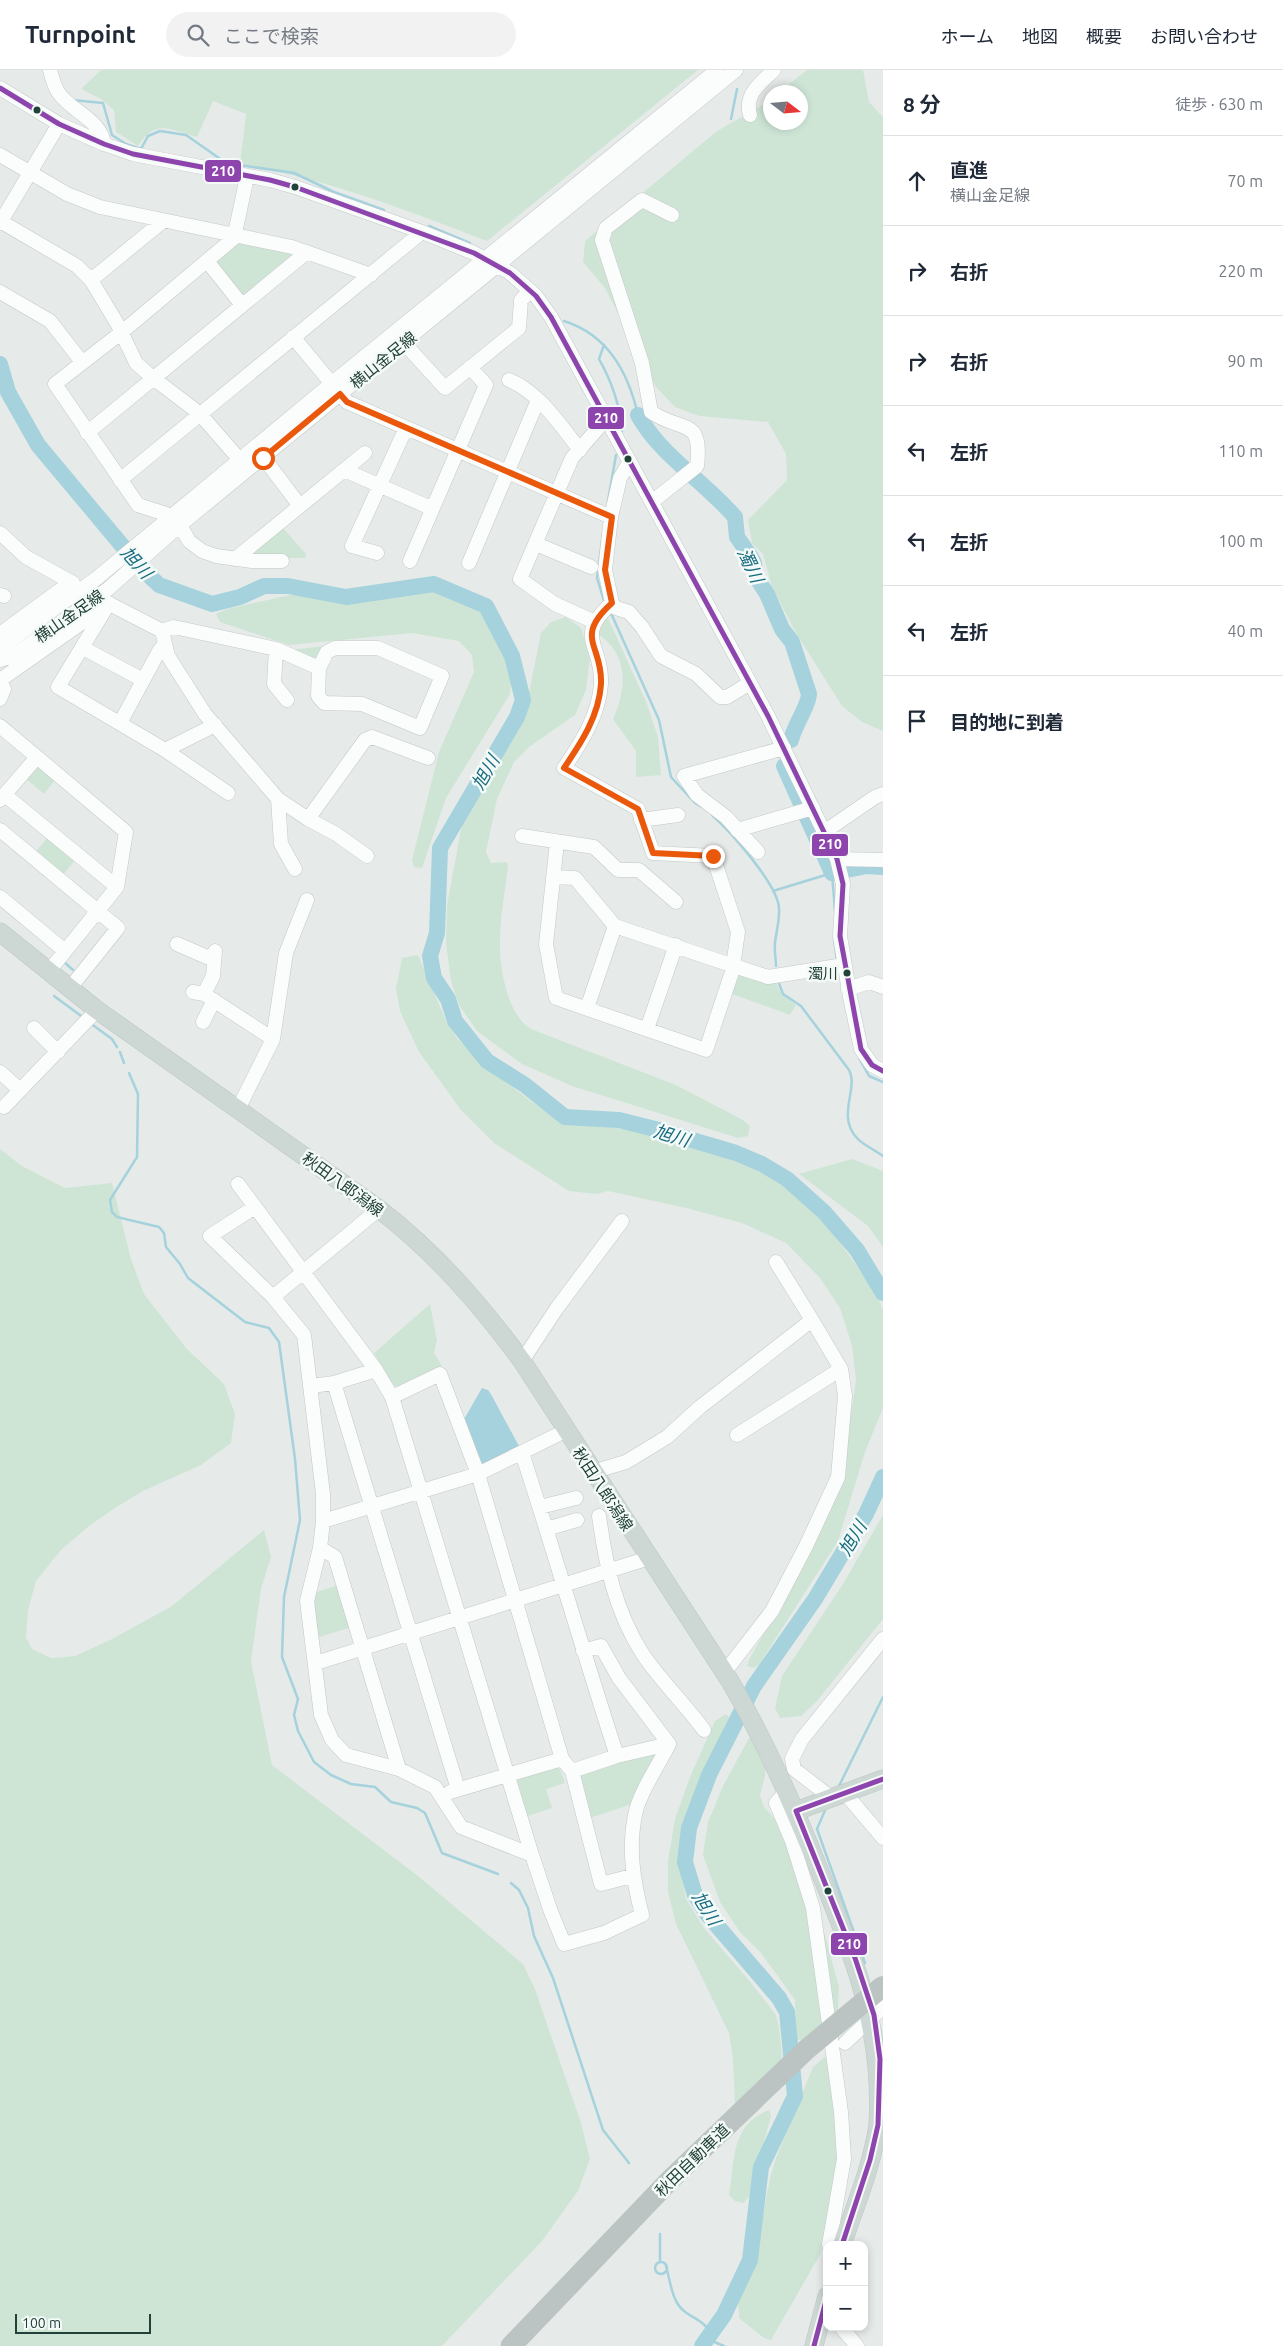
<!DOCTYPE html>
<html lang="ja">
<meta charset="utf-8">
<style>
body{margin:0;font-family:Ubuntu,"Noto Sans JP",sans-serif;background:#f2f2f3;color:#1f2937}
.controls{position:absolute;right:15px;bottom:15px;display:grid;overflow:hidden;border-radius:10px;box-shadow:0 2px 8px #0003}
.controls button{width:45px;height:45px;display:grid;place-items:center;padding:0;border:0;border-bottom:1px solid #e0e1e3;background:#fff;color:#1f2937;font:25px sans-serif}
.compass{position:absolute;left:763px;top:15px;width:45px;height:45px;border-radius:50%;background:#fff;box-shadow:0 2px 8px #0003;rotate:106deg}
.scale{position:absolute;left:15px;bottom:12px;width:136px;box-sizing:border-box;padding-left:5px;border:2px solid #224139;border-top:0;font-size:14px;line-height:18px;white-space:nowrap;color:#224139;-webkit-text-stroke:4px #f4faf7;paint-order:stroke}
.stop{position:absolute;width:15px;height:15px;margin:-11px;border:4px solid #ea580c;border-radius:50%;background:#fff}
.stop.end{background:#ea580c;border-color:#fff;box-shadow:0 1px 5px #0008}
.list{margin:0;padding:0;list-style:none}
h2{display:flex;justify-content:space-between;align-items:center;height:65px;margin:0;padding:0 20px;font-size:21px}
h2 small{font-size:16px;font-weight:400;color:#747a83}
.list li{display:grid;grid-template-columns:32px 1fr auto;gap:15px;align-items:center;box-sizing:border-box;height:90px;padding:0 20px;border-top:1px solid #e0e1e3}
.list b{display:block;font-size:19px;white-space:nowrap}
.list p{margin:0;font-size:16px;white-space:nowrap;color:#747a83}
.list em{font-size:16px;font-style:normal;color:#747a83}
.icon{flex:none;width:28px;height:28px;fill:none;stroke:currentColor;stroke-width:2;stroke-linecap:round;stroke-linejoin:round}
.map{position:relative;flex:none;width:883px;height:2276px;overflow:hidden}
header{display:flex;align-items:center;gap:30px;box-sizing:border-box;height:70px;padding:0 25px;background:#fff;border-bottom:1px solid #e0e1e3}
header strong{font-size:24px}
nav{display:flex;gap:28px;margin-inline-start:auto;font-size:18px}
.search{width:350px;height:45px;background:#f2f2f3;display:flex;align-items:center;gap:12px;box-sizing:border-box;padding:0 18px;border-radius:28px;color:#747a83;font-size:19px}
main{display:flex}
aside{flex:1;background:#fff}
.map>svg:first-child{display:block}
.green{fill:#cee5d6}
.water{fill:#a5d2dc}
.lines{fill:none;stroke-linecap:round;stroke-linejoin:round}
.stream{stroke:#a5d2dc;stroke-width:2.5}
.river{stroke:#a5d2dc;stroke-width:16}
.minor-casing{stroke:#c3c8c6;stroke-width:15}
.major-casing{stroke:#bdc7c4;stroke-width:19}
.highway-casing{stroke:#bdc7c4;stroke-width:21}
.minor{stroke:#fbfcfc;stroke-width:14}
.major{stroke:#cdd7d4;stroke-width:18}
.highway{stroke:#bbc4c2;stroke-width:20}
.highway-bridge-casing{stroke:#bdc7c4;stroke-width:21;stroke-linecap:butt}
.highway-bridge{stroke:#bbc4c2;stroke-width:20}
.bus-1-casing{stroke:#f4faf7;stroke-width:9}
.bus-1{stroke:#8e44ad;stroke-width:5}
.route{stroke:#ea580c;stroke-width:6}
.bus-dot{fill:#224139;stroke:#f4faf7;stroke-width:2}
.labels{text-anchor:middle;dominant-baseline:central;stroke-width:5;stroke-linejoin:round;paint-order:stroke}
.bus-label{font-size:15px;fill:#224139;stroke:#f4faf7;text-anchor:end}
.street-label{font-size:16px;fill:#224139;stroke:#f4faf7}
.water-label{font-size:18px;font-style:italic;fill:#186c81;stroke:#f4faf7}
.line-badge{stroke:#f4faf7;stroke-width:2}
.badge-label{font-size:14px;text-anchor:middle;font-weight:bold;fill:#fff}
</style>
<header>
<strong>Turnpoint</strong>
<div class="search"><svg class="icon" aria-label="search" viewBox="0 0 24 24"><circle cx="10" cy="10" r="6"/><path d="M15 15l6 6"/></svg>ここで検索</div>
<nav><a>ホーム</a><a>地図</a><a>概要</a><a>お問い合わせ</a></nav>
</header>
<main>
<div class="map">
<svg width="883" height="2276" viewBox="0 0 883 2276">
<rect width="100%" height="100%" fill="#e6ebe9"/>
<path class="green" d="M 101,0 L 698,0 L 487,171 C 406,140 326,109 240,94 L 246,44 L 213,31 L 197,67 C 170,60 156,48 138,76 L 116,62 L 114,40 L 101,29 L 81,19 Z
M 807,0 L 863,0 L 869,32 L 883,47 L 883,661 L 862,652 L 842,636 L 796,563 L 772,517 L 763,484 L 752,473 L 748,450 L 787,410 L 786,384 L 768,352 L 699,346 L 675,337 L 656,317 L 605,218 L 583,192 L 585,171 L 717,61 L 770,31 L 771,52 L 801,52 L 801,22 L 779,22 Z
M 238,172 L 291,182 L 292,188 L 245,228 L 215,194 L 216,189 Z
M 283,458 L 306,484 L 305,488 L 255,488 L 253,484 Z
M 430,521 L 464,531 L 481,541 L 504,582 L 512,606 L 510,624 L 446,728 L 422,798 L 414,797 L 412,790 L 439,682 L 474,602 L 472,585 L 459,571 L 412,563 L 289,575 L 220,552 L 216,544 L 227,539 L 290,525 L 305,524 L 341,533 Z
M 607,546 L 647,634 L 658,667 L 661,705 L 636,707 L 636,681 L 613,649 C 627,618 629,583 597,564 L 599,557 Z
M 566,547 L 581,558 L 590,588 L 586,620 L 575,645 L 529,677 L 514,692 L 497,729 L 486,782 L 491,793 L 507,792 L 508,796 C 505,823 499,853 500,880 C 501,905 509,946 531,959 L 676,1015 L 743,1050 L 750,1056 L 748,1066 L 738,1068 L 572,1016 L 522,994 L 477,961 L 459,935 L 451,911 L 446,874 L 447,835 L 462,754 L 474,729 L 524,648 L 541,563 L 551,552 Z
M 325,576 L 319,589 L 312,592 L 290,580 Z
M 33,698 L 43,698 L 56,709 L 44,724 L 25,708 Z
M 48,767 L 76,789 L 62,806 L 34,784 Z
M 418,885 L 447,953 L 457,968 L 485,996 L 532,1032 L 560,1049 L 635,1061 L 741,1090 L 765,1100 L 818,1143 L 875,1221 L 883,1240 L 883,1338 L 865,1382 L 838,1471 L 758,1596 L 753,1598 L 747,1596 L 750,1588 L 800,1499 L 842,1407 L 856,1310 L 852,1276 L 840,1238 L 820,1208 L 786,1173 L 742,1153 L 686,1138 L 608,1121 L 596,1124 L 569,1121 L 494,1073 L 461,1040 L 419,982 L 400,941 L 396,918 L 402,888 Z
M 742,903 L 775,911 L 782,925 L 796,935 L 790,945 L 732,924 L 736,906 Z
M 0,1079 L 22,1096 L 65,1118 L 112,1113 L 131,1189 L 144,1224 L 186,1278 L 224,1314 L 235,1344 L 231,1373 L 201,1395 L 143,1421 L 115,1438 L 89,1456 L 61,1480 L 36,1511 L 28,1540 L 26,1567 L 32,1579 L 51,1588 L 75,1586 L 112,1569 L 172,1536 L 264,1460 L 271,1487 L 261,1519 L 251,1591 L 272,1695 L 418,1806 L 523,1894 L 535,1919 L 581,2053 L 590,2089 L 578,2121 L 542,2171 L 442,2276 L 0,2276 Z
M 852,1089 L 883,1101 L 883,1177 L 868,1156 L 799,1104 Z
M 430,1234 L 437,1270 L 434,1283 L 442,1296 L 398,1317 L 392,1314 L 374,1283 Z
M 883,1445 L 883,1549 L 817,1631 L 801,1646 L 780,1648 L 775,1638 L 782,1606 L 843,1514 Z
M 339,1515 L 352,1557 L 316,1568 L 313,1523 Z
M 726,1644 L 729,1647 L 698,1715 L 684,1759 L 680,1792 L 686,1829 L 704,1858 L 752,1914 L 776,1945 L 779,1957 L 782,1987 L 777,1999 L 735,2037 L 733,1989 L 729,1963 L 676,1854 L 668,1822 L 668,1791 L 675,1749 L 690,1707 L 715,1651 Z
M 749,1668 L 756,1671 L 766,1693 L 765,1706 L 760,1725 L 764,1737 L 778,1753 L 820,1847 L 839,1917 L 838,1940 L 803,1971 L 796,1969 L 795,1930 L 761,1883 L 740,1862 L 720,1832 L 703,1785 L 708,1752 L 723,1716 Z
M 656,1681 L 659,1682 L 635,1733 L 587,1749 L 576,1706 Z
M 558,1694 L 565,1713 L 546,1719 L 552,1738 L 528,1746 L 515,1709 Z
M 827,1985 L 837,2047 L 839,2093 L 821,2183 L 771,2270 L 764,2268 L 739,2248 L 738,2230 L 755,2189 L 770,2108 L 776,2088 L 813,1997 Z
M 769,2040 L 771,2046 L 749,2127 L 743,2133 L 735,2131 L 729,2125 C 735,2090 730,2055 769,2040 Z"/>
<path class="water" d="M 482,1318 L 488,1320 L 492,1326 L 520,1378 L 486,1394 L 478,1392 L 463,1351 Z"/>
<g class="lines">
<path class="stream" d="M 72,30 L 103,33 L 112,65 L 126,74 L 141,79 L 148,66 L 160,61 L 186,65 L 226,93 L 294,103 L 334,122 L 384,140
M 731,49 L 737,19
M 429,156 L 470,173
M 564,251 C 608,265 628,302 638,345
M 604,275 L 599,289 C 612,312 620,335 622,361
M 608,431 L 616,385
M 603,464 L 597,508 L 605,534
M 610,541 L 659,650 L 671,707 L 695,733 L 702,737
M 712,745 C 730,761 778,815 779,838 C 780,849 776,862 775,873 C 774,880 776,888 776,896
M 773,821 L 832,803 L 835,842
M 834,868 L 837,891
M 63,891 L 73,900
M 778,911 L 783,924 L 801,936 L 849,1000 C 859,1018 836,1046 857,1068 C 863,1075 875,1080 883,1086
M 54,926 L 84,948
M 90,953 L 112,969 L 117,977
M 120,982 L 124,993
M 859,988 L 869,1006 L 883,1012
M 129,1003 L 138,1024 L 137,1087 L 110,1130 L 112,1142 L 117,1147 L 159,1157 L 164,1163 L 166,1177 L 180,1194 L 188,1208 L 245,1252 L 269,1258 L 279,1272 L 295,1389 L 300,1450 L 284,1527 L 282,1587 L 298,1629 L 294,1645 L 298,1661 L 314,1692 L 331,1705 L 351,1714 L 375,1717 L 391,1732 L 417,1738 L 425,1743 L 442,1783 L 498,1804
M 838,1718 L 883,1627
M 826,1738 L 817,1759 L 865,1893
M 511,1813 L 519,1820 L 528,1838 L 534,1866 L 553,1908 L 603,2060 L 629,2093
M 660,2192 L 660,2164
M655 2198a6 6 0 1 1 12 0a6 6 0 1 1-12 0Z
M 666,2196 C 670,2210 672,2232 684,2241 C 694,2249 704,2251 711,2263
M 707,2269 L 724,2276"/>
<path class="river" d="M 0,294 L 8,322 L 38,375 L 140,497 L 159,515 L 212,534 L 240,527 L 264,516 L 288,516 L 346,527 L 434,514 L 486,536 L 512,586 L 523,630 L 517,647 L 440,778 L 437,863 L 430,886 L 434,908 L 448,929 L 455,951 L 487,991 L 525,1015 L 565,1047 L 619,1050 L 655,1059 L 736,1083 L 762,1094 L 787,1109 L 824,1142 L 857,1180 L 883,1223
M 638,345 C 661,386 704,411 735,447 L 737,467 L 749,484 L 754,493 L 756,507 L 767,524 L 782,559 L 792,572 L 809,624 C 809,635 794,656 791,670
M 784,696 L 832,803 L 867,796 L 883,797
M 702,2276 L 724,2245 L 750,2190 L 761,2097 L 795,2026 L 787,1942 L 779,1928 L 707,1844 L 695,1825 L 685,1792 L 689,1758 L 709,1705 L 754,1616 L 815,1529 L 866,1444 L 883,1407"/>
<g class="minor-casing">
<path id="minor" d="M 50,0 C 52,8 54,15 58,22 C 71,42 101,49 104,74
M 0,18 L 59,54 L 104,74 L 133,84 L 270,110 L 295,117 L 422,162 L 474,183 L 510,203 L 536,226 L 551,247 L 768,646 L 837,789 L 843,814 L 840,866 L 850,927 L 861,979 L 872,995 L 883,1001
M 750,45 C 744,24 761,13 774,0
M 0,85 L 67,124 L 100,137 L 292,177 L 371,205
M 247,107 L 234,168 L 122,262 L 55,314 L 138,435 L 172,446 L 180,455 L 189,471 L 202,481 L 216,486 L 252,491 L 282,491
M 0,151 L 77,196 L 91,210 L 118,255 L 136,293 L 153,308 L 199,343 L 240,390
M 0,153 L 59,54
M 207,191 L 242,235
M 91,210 L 163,151
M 0,222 L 50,251 L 82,292
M 293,267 L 347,332 L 611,447
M 404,273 L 445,318 L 519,258 L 521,230 L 530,221
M 509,310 C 539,322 560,355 580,380
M 87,363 L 307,182
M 263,387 L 300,436
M 629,393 L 620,408 L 611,447 L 605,500 L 612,533 L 616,538 L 629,542 L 642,557 L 661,586 L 696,604 L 720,627 L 727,627 L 750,613
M 344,400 L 431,438
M 120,410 L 422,162
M 653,431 L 697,396 C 703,346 682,363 651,342 L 642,293 L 602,170 L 606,158 L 642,130 L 672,145
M 0,463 L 26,487 L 73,513
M 536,474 L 591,497
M 377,483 L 352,476 L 406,358
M 235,489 L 365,383
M 410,491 L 486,315 L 470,297
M 469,493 L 538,330
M 0,525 L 4,526
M 104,531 L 162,561 L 174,557 L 276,579 L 319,598 L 318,626 L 324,633 L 362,634 L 420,658 L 442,606 L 378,578 L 335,578 L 327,582 L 319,598
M 109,533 L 58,617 L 165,680 L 228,723
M 595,552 L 555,534 L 520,509 L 572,388 L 606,349
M 162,561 L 168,586 L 205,644 L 278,729 L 308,749 L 365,670 L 372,667 L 428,688
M 0,564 L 71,512
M 83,578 L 143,610
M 276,579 L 274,614 L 287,630
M 0,581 L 7,573 L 97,508 L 331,314 L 717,0
M 0,590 L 13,586 L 108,519 L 180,455 L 736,0
M 0,610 L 104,537
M 0,629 L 4,619 L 0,610
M 120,653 L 159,581 L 164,575
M 0,656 L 126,762 L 117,817 L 49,901
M 165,680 L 215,655
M 5,725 L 117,817
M 278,729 L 281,774 L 295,799
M 0,730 L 37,687
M 308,749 L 336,764 L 367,786
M 641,750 L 678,745
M 0,760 L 118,858 L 70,918
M 737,760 L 813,738
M 824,762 L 875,727 L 883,724
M 522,766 L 594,777 L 618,800 L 639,800 L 676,832
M 557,772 L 546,874 L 556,928 L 706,980 L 732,902 L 738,862 L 713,786 L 653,783 L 638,739 L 564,698 C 581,673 599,645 601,614 C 603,575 573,567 612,533
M 758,782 L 726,747 L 697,725 L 684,706 L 784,678
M 837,789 L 883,790
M 553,807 L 575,808 L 615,856 L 734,896 L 768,907 L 844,895
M 0,827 L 65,881
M 177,874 L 214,890
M 848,919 L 869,912 L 883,917
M 193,922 L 204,924 L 273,969
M 204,924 L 213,906 L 215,881
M 587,938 L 615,856
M 203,952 L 214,930
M 34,958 L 58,982
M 647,959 L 676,875
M 0,1002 L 20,1020
M 4,1037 L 97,940
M 238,1039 L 273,969 L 286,883 L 307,830
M 238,1114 L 376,1300 L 392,1327 L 532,1785 L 550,1839 L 564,1874 L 604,1863 L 642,1845 C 633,1810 627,1773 637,1737 C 643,1717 660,1693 669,1674 L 619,1608 L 601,1576 L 583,1581
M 255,1137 L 210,1166 L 273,1227 L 304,1265 L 323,1424 L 323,1451 L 320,1478 L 307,1531 L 321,1645 L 332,1670 L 346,1685 L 399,1699 L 435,1717 L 461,1757 L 532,1785
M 273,1227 L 379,1139
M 522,1291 L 557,1238 L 622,1151
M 334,1313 L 458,1719
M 311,1316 L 334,1313 L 376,1300
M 392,1327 L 440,1304 L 478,1404 L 562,1689 L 572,1701 L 601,1814 L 632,1806
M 737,1365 L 841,1299
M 522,1383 C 555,1484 584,1585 617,1686
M 592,1402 L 626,1392 L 667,1367 L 700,1337 L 812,1250 L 776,1192
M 540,1437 L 576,1428
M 599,1446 C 606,1496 615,1540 642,1583 C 659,1609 685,1634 704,1660
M 323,1451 L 478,1404 L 565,1361
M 546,1459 L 577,1450
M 320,1478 L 335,1487 L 399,1699
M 316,1593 L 649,1488
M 724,1603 L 772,1541 L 806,1476 L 838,1407 L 845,1326 L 841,1299 L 812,1250
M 572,1701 L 617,1686 L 669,1674
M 787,1721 L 776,1733 L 792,1771 L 813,1838 L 841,2042 L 844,2089 L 829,2175
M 450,1722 L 562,1689
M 844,1722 L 883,1768
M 830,1727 L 794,1699 L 792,1689 L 802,1669 L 883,1569
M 845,1973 L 883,1937
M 841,2257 L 857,2276"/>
</g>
<g class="major-casing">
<path id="major" d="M 0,862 L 97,940 L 379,1139 C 436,1183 480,1234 522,1291 L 730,1611 C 769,1678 798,1746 826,1817 C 858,1898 883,1965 878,2055 C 872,2096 855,2136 842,2175
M 796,1741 L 883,1709
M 814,2276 L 827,2226"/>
</g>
<g class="highway-casing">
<path id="highway" d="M 511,2276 L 670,2110"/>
</g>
<use href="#minor" class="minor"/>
<use href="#major" class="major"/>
<use href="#highway" class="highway"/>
<g class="highway-bridge-casing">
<path id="highway-bridge" d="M 670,2110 L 807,1979 L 883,1916"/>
</g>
<use href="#highway-bridge" class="highway-bridge"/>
<g class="bus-1-casing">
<path id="bus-1" d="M 0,18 L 59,54 L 104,74 L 133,84 L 270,110 L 295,117 L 474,183 L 510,203 L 536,226 L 551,247 L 768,646 L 837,789 L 843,814 L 840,866 L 861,979 L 872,995 L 883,1001
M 842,2175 L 870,2090 L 878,2055 L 880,1989 L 874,1945 L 855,1888 L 796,1741 L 883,1709
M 814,2276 L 827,2227"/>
</g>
<use href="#bus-1" class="bus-1"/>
</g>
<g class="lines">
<path class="route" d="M 263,388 L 340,324 L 347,332 L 612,447 L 605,500 L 612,533 C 573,568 603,575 601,614 C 599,646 581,673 564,698 L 638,739 L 653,783 L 713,786"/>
</g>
<g class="bus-dot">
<circle cx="37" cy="40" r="4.5"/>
<circle cx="295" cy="117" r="4.5"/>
<circle cx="628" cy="389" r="4.5"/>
<circle cx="847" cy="903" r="4.5"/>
<circle cx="828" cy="1821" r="4.5"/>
</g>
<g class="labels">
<g class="bus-label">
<text x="838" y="903">濁川</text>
</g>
<g class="street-label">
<text transform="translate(383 290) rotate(-39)">横山金足線</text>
<text transform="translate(69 546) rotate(-35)">横山金足線</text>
<text transform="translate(343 1114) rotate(36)">秋田八郎潟線</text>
<text transform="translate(603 1419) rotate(57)">秋田八郎潟線</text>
<text transform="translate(692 2090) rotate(-44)">秋田自動車道</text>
</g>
<g class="water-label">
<text transform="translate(137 492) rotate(48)">旭川</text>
<text transform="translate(751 495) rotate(65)">濁川</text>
<text transform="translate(485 702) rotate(-60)">旭川</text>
<text transform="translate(672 1065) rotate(17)">旭川</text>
<text transform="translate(852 1468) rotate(-59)">旭川</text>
<text transform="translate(707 1838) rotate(58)">旭川</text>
</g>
</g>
<g class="line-badge">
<rect x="204" y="89" width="38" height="24" rx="5" fill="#8e44ad"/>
<rect x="587" y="336" width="38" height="24" rx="5" fill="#8e44ad"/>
<rect x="811" y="763" width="38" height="24" rx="5" fill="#8e44ad"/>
<rect x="830" y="1862" width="38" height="24" rx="5" fill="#8e44ad"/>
</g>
<g class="badge-label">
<text x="223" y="106">210</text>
<text x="606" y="353">210</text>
<text x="830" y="779">210</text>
<text x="849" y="1879">210</text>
</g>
</svg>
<div class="controls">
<button>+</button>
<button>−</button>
</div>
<svg class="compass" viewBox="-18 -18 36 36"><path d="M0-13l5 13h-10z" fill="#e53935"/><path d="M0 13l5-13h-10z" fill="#747a83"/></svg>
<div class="scale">100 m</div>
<div class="stop" style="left:263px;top:388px"></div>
<div class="stop end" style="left:713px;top:786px"></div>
</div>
<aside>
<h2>8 分<small>徒歩 · 630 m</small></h2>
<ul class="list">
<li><svg class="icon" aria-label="ahead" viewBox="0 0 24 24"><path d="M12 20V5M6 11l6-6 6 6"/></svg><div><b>直進</b><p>横山金足線</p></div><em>70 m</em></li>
<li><svg class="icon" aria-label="right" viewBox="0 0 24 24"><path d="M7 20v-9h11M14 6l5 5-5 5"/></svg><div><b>右折</b></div><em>220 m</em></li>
<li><svg class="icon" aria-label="right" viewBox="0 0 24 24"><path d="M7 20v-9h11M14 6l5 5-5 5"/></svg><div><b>右折</b></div><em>90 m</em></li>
<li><svg class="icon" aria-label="left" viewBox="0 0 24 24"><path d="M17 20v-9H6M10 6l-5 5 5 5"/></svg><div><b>左折</b></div><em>110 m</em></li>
<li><svg class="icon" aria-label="left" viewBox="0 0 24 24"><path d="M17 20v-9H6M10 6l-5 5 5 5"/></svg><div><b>左折</b></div><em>100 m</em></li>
<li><svg class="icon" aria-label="left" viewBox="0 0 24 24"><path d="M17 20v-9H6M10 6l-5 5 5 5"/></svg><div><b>左折</b></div><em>40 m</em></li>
<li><svg class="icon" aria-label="arrive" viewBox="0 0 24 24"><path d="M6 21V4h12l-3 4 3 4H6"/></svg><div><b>目的地に到着</b></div></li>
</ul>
</aside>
</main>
